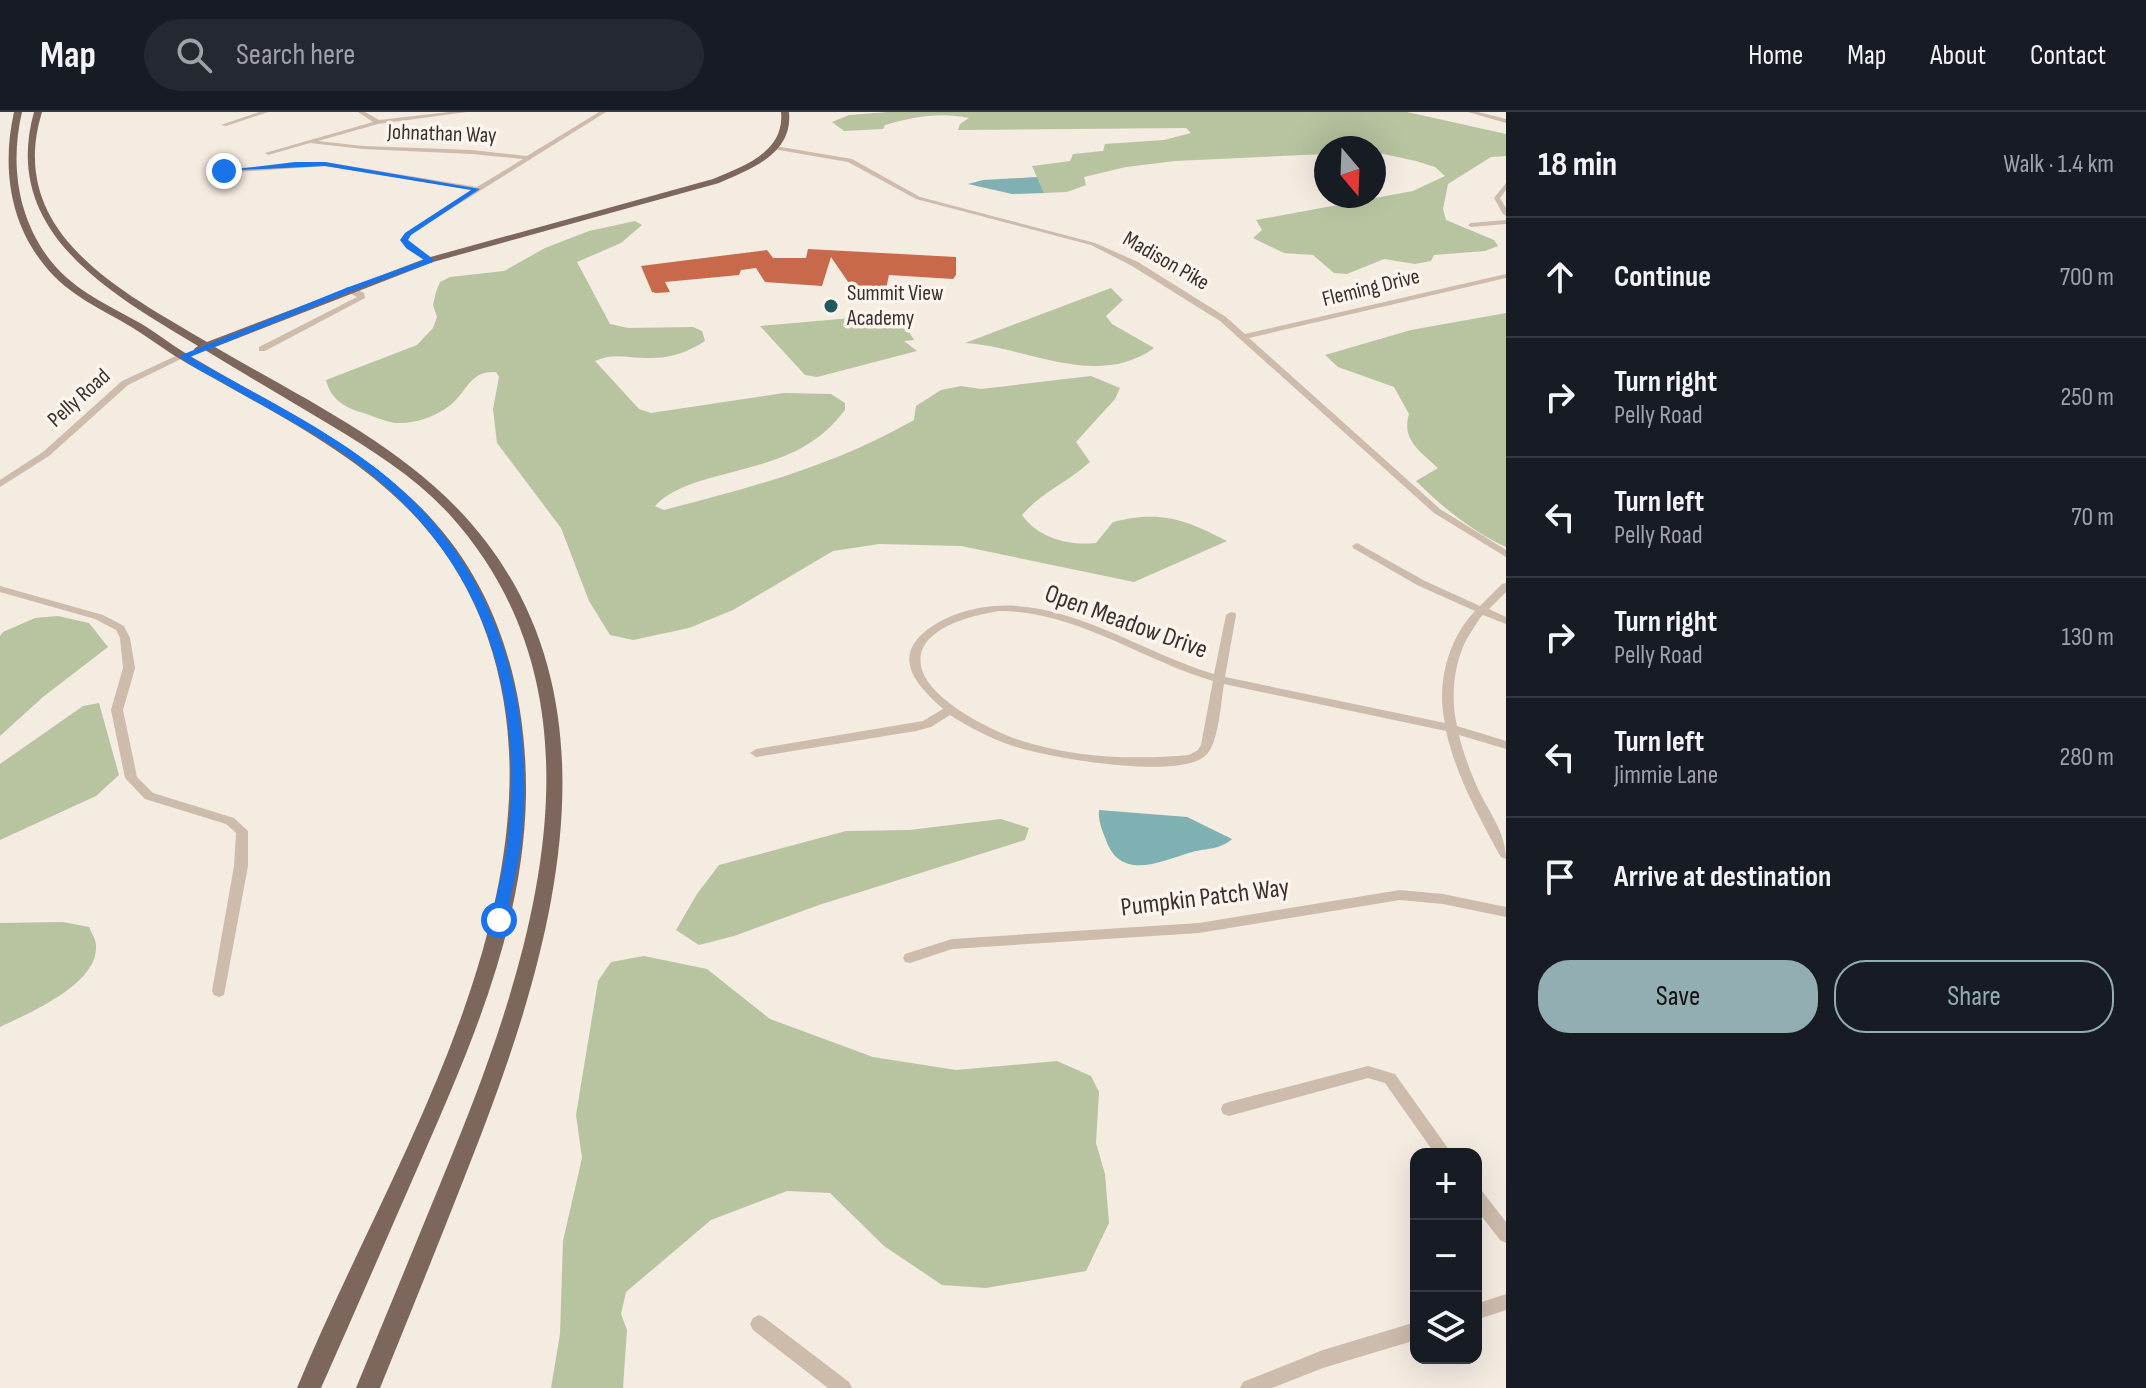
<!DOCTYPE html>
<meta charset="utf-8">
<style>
body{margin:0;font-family:"Sofia Sans Condensed",sans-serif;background:#242831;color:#f1f3f6}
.controls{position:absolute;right:24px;bottom:24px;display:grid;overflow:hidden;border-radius:16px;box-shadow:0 8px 32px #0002}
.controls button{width:72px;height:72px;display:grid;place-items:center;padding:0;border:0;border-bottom:2px solid #363941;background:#171b24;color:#f1f3f6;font:40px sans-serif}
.compass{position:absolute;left:1314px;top:24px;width:72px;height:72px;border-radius:50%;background:#171b24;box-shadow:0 8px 32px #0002;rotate:161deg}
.stop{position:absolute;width:24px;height:24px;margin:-18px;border:6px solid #1a73e8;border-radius:50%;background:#fff}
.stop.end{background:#1a73e8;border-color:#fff;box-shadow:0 2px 8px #0008}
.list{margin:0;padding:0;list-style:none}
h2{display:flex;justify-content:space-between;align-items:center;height:104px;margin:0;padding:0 32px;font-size:34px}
h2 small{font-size:26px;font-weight:400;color:#9ea1a6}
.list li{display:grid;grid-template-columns:52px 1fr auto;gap:24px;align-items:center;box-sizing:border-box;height:120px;padding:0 32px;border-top:2px solid #363941}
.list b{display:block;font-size:30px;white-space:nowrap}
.list p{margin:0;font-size:26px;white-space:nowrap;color:#9ea1a6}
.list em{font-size:26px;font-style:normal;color:#9ea1a6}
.actions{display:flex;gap:16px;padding:24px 32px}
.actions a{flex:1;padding:18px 0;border:2px solid #92aeb2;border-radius:32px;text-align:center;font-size:28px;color:#92aeb2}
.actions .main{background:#92aeb2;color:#111}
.icon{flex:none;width:44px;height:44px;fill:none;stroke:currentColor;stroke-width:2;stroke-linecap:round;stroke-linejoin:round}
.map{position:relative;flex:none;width:1506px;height:1276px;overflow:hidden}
header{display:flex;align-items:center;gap:48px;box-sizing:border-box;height:112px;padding:0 40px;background:#171b24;border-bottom:2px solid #363941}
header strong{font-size:38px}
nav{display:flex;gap:44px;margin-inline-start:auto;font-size:28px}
.search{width:560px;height:72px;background:#242831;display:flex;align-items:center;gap:20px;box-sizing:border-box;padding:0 28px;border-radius:44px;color:#9ea1a6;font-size:30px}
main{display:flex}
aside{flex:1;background:#171b24}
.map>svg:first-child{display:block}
.green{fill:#b8c4a0}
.water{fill:#7fb0b2}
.building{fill:#c8694b}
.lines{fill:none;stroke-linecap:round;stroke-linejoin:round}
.minor{fill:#cdbbac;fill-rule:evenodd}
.major{fill:#7d675c;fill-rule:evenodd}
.route{fill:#1a73e8}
.poi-dot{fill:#1f5a5e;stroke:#fbf5ee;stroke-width:3}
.labels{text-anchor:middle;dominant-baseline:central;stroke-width:7;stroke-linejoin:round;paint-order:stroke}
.far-street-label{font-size:22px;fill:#3b302b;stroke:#fbf5ee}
.far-poi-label{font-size:22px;fill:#3b302b;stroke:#fbf5ee;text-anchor:start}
.street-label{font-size:26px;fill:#3b302b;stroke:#fbf5ee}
</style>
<header>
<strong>Map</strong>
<div class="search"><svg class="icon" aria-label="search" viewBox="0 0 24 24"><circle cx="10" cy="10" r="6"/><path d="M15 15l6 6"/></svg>Search here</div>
<nav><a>Home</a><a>Map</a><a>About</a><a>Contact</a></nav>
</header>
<main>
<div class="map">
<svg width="1506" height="1276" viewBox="0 0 1506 1276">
<rect width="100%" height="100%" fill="#f4ebe1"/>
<path class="green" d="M 888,0 L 1407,0 L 1506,22 L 1506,44 L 1491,45 L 1448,72 L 1443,97 L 1446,108 L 1494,128 L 1498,134 L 1485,139 L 1434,143 L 1431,149 L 1415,152 L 1384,147 L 1347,162 L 1334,161 L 1313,143 L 1284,141 L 1253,126 L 1262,118 L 1256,108 L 1413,79 L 1445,64 L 1435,55 L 1416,49 L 1374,40 L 1374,36 L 1326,36 L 1326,42 L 1175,49 L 1126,55 L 1084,65 L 1086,73 L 1067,80 L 1044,81 L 1032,54 L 1070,49 L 1073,42 L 1103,39 L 1105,32 L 1164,28 L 1191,21 L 1186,16 L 958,18 L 960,12 L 969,6 C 940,0 913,5 885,13 L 883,17 L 844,19 L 832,10 L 849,3 Z
M 635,109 L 642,113 L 621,131 L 577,150 L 610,212 L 628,216 L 693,215 L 702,219 L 705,229 C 688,240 671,246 651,246 C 631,247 614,240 595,249 L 639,297 L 651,301 L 784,281 L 831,282 L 845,291 L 845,298 C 810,345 763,351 710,366 C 690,372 668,379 655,394 L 664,398 C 753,375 833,354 914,308 L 916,294 L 941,278 L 961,274 L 981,277 L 1091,264 L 1120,276 L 1115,287 L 1076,330 L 1090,350 C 1068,370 1042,380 1022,403 C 1038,426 1069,434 1096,431 L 1113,410 C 1160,398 1185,407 1227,429 L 1134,470 L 961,434 L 879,432 L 833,439 L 733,498 L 689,516 L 633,528 L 610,523 L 589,489 L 561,416 L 497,331 L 493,297 L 499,265 L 496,260 C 469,258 467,281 449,294 C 435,305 414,312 396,311 C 385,310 371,303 360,300 C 344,295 330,286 326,268 L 417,233 L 433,216 L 437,205 L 433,193 L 436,180 L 440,170 L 450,165 L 504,159 L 545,136 L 589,119 Z
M 1111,176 L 1123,188 L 1106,204 L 1112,212 L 1154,236 C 1096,278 1025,234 965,231 Z
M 1506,201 L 1506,435 C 1473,420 1441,394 1416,369 L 1438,356 C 1421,340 1401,328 1409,302 L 1394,275 L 1338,255 L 1325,243 L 1411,218 Z
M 898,202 L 914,228 L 904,229 L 917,239 L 817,265 L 805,263 L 760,214 Z
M 58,504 L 89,511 L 108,535 L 43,585 L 0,624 L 0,524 L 3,520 L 35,506 Z
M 99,591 L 119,663 L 96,684 L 0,728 L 0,652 L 83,594 Z
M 1001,707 L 1029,716 L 1025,728 L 819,793 L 734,824 L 699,833 L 676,818 L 697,782 L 719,753 L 846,719 L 909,718 Z
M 63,810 L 89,815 C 91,820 96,828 96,833 C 99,872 29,901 0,915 L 0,811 Z
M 644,844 L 707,857 L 770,907 L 873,945 L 956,958 L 1057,949 L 1091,964 L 1099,980 L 1096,1031 L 1105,1062 L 1109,1111 L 1086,1159 L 986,1176 L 942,1173 L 884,1134 L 830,1081 L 787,1079 L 711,1108 L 626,1180 L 621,1202 L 627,1218 L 623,1276 L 551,1276 L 560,1222 L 563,1129 L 582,1046 L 576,1003 L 598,869 L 611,850 Z"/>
<path class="water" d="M 1037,65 L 1044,81 L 1012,82 L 968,72 L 983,68 Z
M 1099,698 L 1187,705 L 1232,727 C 1220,738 1207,736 1192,740 C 1161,749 1121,770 1106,728 C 1102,718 1098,708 1099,698 Z"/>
<path class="building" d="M 808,137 L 956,145 L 956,163 L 953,167 L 889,163 L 886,177 L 853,177 L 831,145 L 822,174 L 765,170 L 756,156 L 741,158 L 739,163 L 665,170 L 670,180 L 656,181 L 652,180 L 641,154 L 767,138 L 773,146 L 806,146 Z"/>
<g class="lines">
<path class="minor" d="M 259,0 L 268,0 L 226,14 L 221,13 Z
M 358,0 L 365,0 L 379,8 L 449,0 L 467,0 L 378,12 L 318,29 L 363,34 L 472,38 L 527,44 L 599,0 L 606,0 L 411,122 L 407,128 L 412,135 L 433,146 L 434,148 L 430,150 L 407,137 L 401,128 L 405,121 L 473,78 L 325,54 L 224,61 L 221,59 L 224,57 L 325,50 L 477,75 L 523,47 L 472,42 L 363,37 L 310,31 L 268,43 L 265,41 L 373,10 Z
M 1468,0 L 1478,0 L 1506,7 L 1506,11 Z
M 775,34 L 852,47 L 920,85 L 1095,131 L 1138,150 L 1226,205 L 1245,222 L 1506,162 L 1506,166 L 1249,226 L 1440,397 L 1506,438 L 1506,445 L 1434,401 L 1220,209 L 1132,154 L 1091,133 L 916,87 L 848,50 L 773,37 Z
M 1506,71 L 1506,78 L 1500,86 L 1506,96 L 1506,104 L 1503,102 L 1494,86 Z
M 1506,108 L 1506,112 L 1471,115 L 1468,113 L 1471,111 Z
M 346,175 L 352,175 L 364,181 L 365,186 L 265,239 L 259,239 L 259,235 L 357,185 L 346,179 Z
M 180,242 L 187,244 L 128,273 L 49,344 L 0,375 L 0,368 L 43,340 L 122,269 Z
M 1357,431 L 1425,469 L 1480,494 L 1502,472 L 1506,471 L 1506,480 L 1489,497 L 1506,505 L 1506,512 L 1483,503 L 1480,506 C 1474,516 1467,525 1463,535 C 1453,559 1451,589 1457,614 L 1506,629 L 1506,637 L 1459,623 C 1463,641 1470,659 1478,677 C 1489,700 1506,721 1506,747 L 1501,745 L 1499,742 C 1478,703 1456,663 1446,619 L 1224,572 C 1221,589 1219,629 1207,642 C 1183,670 1044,645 1010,633 C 988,625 969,615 950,603 L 931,615 L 916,619 L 756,645 L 750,641 L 756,637 L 923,609 L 943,597 C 928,583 905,563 910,541 C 914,525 931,514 945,507 C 1038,464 1127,536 1214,562 L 1226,503 L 1231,500 L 1235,501 L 1236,503 L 1225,565 L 1445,611 C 1436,573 1448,527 1475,499 L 1417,473 L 1353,436 L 1352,434 ZM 1000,499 C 1076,499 1142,548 1213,569 L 1201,633 L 1198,638 L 1189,643 C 1133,648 1074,646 1019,628 C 990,618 932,589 922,558 C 910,517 973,503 1000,499 Z
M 0,474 L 103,503 L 124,514 L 130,526 L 135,556 L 123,598 L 137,665 L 153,681 L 234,706 L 248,719 L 248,754 L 224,883 L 219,885 L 214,883 L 212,879 L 234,754 L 236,721 L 226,712 L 145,687 L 125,666 L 111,598 L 123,556 L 120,526 L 116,518 L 95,507 L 0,480 Z
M 1400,778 L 1443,782 L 1506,795 L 1506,805 L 1443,792 L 1400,788 L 1199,821 L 952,837 L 910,851 L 905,850 L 903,846 L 905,842 L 952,827 L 1199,811 Z
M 1368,954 L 1395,962 L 1452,1042 L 1435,1042 L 1385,971 L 1368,966 L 1229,1004 L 1223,1002 L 1221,997 L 1223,992 L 1229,990 Z
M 1476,1077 L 1482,1079 L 1506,1110 L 1506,1131 L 1500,1128 L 1476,1097 Z
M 1506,1182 L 1506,1198 L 1476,1208 L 1476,1192 Z
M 759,1203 L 765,1206 L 849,1270 L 852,1276 L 828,1276 L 753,1218 L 750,1212 L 753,1206 Z
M 1416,1210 L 1416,1228 L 1323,1256 L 1272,1276 L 1240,1276 L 1243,1270 L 1323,1238 Z"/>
<path class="major" d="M 14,0 L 22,0 C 10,51 17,105 50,148 C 75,180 111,194 145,214 C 162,225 179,238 197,248 C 278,296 364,334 429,404 C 500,480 527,581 526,683 C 524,815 470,936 418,1055 C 386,1128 354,1202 321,1276 L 297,1276 C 374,1089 499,893 509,686 C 514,588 489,487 422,412 C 361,343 278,303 199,258 C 176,246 155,230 133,216 C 102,197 69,184 45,154 C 9,110 2,54 14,0 Z
M 34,0 L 42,0 C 5,121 121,179 207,230 L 427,146 L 713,67 C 744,54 785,40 781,0 L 789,0 C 793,42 751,57 719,71 L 433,150 L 215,235 C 295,282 391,328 456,395 C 640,584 547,858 463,1069 C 436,1138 408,1207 380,1276 L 356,1276 C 385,1206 414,1136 443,1065 C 528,859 622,594 450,403 C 416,366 375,340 332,314 C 290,289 248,264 205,238 L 195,239 L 194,237 L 198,234 C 112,182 0,121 34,0 Z"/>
</g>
<path class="route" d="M 295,50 L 325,50 L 480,77 L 411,123 L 408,128 L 433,147 L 433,150 L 352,179 L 190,245 C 253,281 320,313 377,357 C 494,448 535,581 522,724 C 519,752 511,780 506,808 L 499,814 L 491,808 C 497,780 505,752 508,725 C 525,559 472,425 331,333 C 295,310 257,291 220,269 C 206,262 191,254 179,244 L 346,176 L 424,148 L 406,136 L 400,128 L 405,121 L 471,78 L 325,54 L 220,59 Z"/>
<circle class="poi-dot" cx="831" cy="194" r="8"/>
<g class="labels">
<g class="far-street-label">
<text transform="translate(442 22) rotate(2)">Johnathan Way</text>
<text transform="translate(1166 149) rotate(30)">Madison Pike</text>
<text transform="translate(1371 176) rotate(-14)">Fleming Drive</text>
<text transform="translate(79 286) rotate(-42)">Pelly Road</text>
</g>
<g class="far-poi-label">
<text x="847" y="181">Summit View<tspan x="847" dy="25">Academy</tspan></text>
</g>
<g class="street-label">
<text transform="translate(1126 510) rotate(20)">Open Meadow Drive</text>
<text transform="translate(1205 786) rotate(-7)">Pumpkin Patch Way</text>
</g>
</g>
</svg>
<div class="controls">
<button>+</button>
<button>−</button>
<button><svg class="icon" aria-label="layers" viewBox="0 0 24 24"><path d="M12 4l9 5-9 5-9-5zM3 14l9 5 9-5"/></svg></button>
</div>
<svg class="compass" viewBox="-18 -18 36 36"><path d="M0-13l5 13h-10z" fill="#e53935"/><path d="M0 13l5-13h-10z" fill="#9ea1a6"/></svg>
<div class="stop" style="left:499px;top:808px"></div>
<div class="stop end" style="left:224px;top:59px"></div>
</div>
<aside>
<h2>18 min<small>Walk · 1.4 km</small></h2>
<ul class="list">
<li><svg class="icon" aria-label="ahead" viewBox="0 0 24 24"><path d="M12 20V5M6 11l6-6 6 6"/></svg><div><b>Continue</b></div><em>700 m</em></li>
<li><svg class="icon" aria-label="right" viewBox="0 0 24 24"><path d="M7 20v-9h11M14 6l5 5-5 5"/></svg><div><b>Turn right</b><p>Pelly Road</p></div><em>250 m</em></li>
<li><svg class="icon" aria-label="left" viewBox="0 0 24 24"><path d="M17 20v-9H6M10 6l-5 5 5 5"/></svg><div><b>Turn left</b><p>Pelly Road</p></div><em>70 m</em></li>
<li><svg class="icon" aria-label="right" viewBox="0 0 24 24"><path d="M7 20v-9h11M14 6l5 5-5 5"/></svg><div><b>Turn right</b><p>Pelly Road</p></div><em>130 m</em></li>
<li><svg class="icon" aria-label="left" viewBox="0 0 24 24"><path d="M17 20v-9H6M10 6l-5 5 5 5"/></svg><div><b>Turn left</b><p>Jimmie Lane</p></div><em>280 m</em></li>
<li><svg class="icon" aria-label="arrive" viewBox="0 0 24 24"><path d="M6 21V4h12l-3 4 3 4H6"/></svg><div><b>Arrive at destination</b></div></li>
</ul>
<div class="actions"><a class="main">Save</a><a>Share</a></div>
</aside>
</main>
